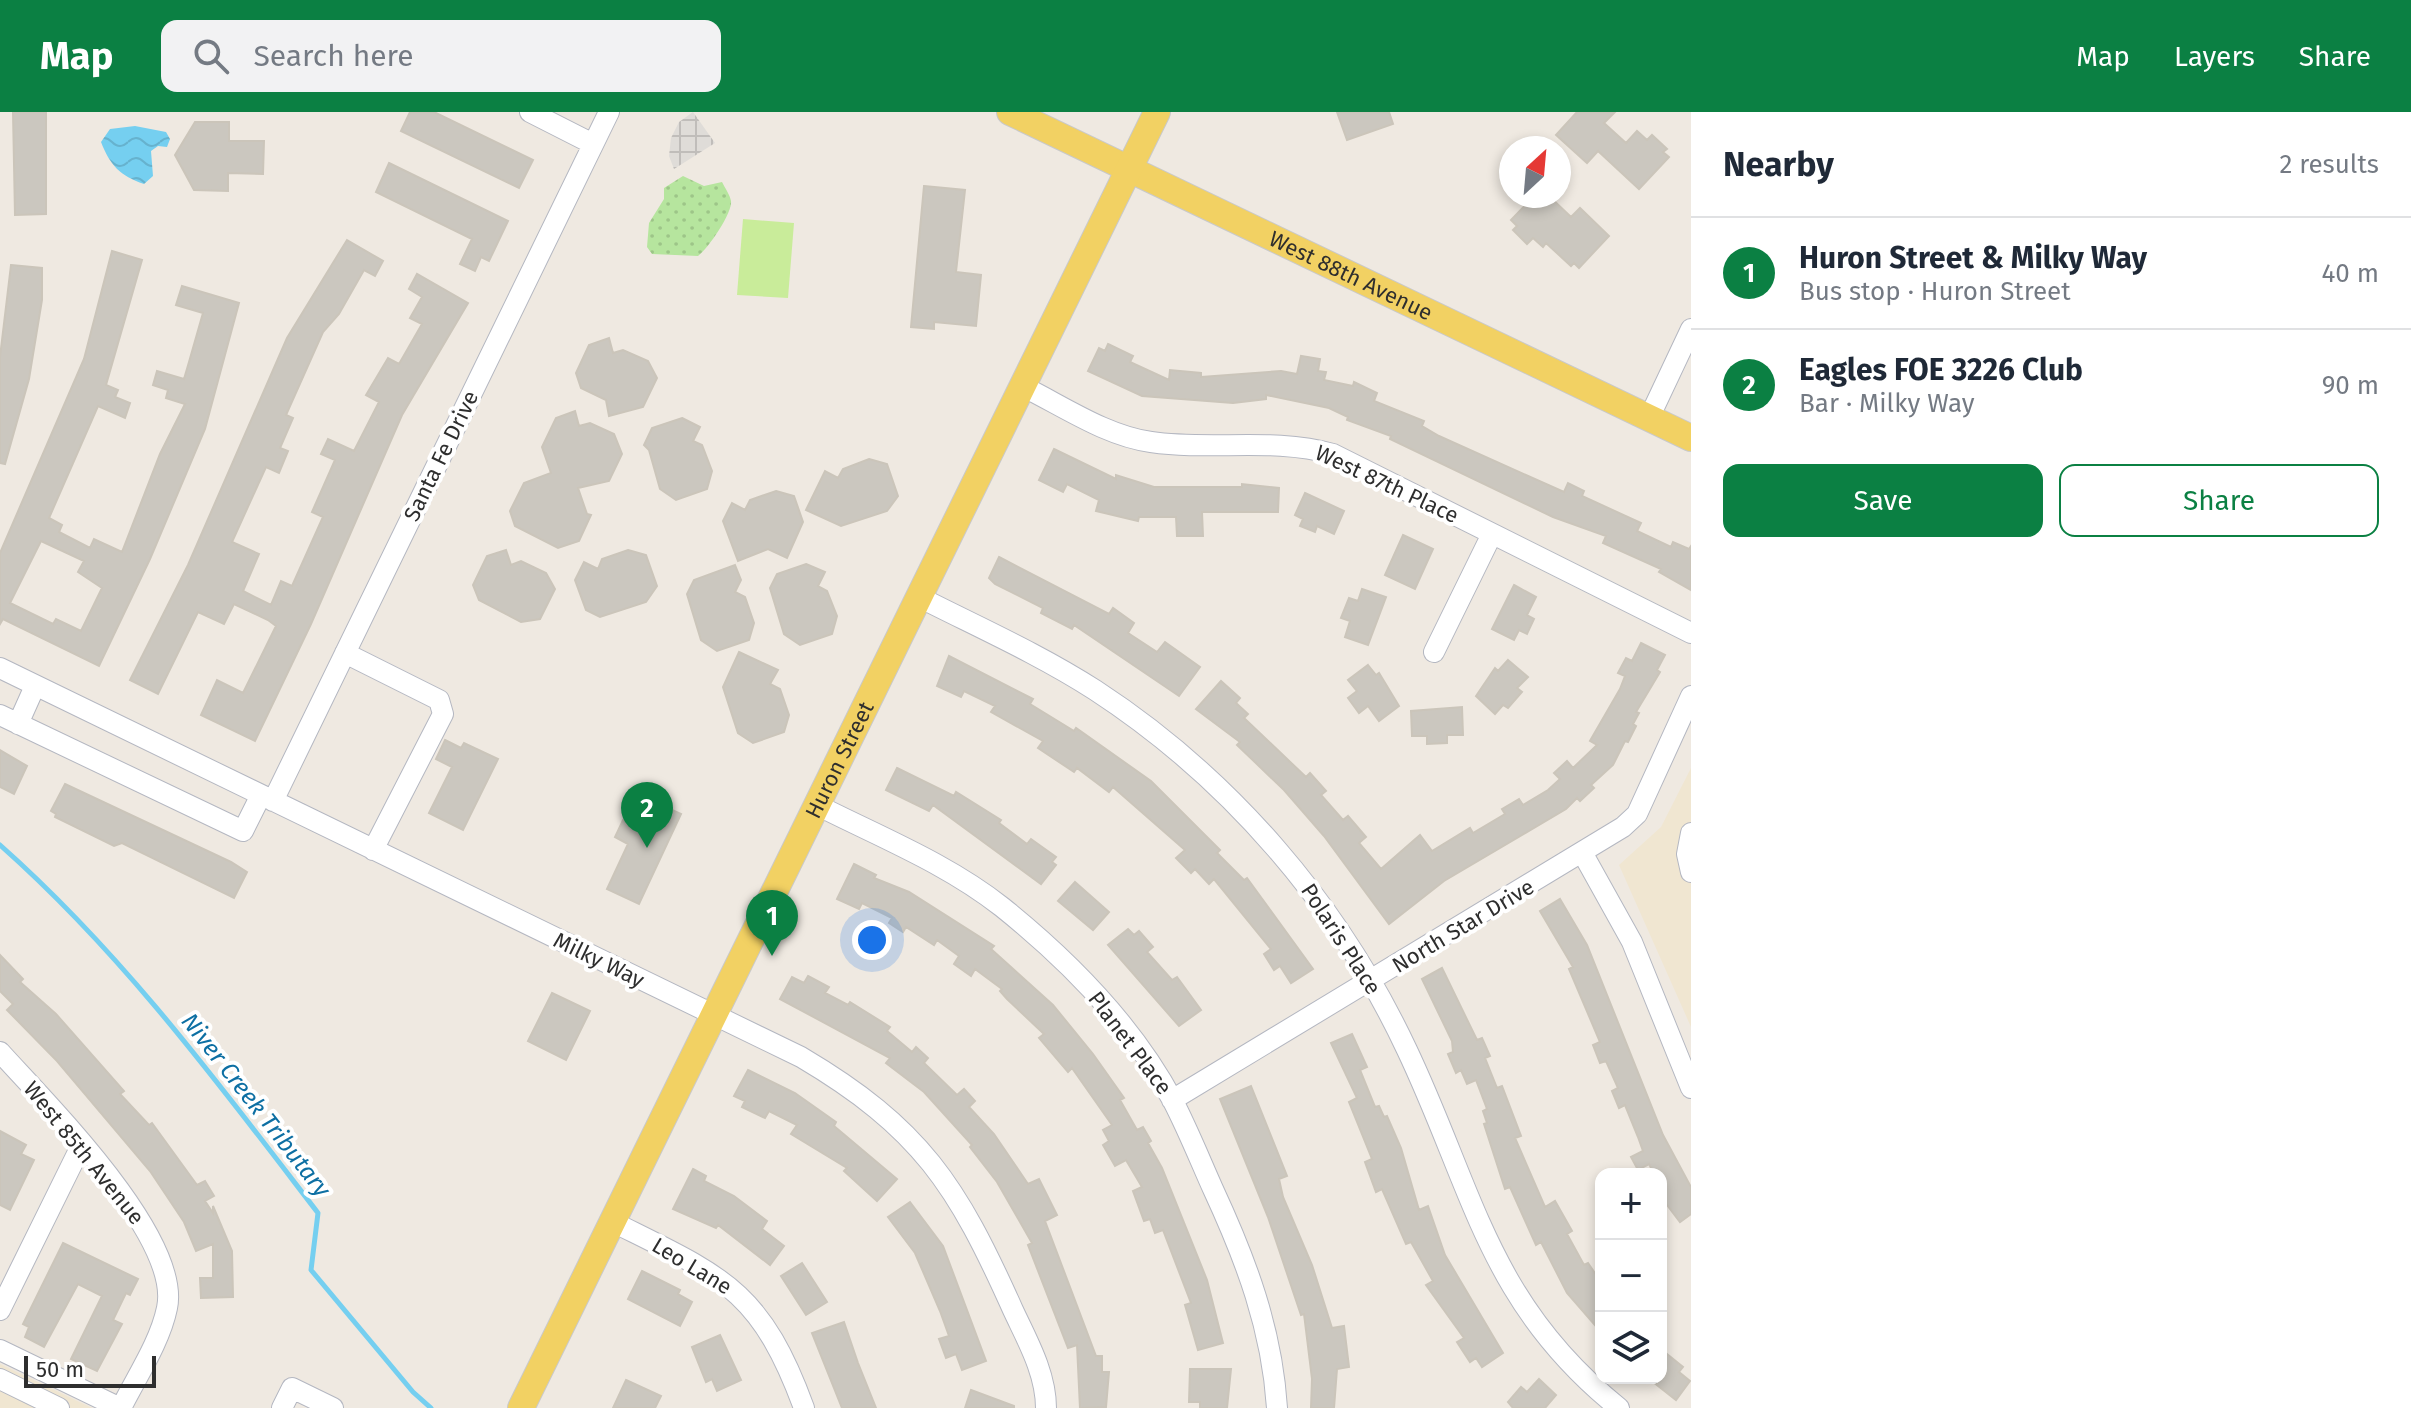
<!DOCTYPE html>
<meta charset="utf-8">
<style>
body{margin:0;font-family:"Fira Sans",sans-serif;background:#f2f2f3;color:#1f2937}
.controls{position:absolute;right:24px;bottom:24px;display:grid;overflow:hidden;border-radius:16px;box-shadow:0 4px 12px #0003}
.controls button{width:72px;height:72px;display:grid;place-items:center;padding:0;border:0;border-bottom:2px solid #e0e1e3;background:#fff;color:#1f2937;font:40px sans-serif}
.compass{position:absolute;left:1499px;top:24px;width:72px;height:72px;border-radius:50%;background:#fff;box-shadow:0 4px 12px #0003;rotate:26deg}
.scale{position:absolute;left:24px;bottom:20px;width:132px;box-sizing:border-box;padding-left:8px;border:4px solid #2e2e2e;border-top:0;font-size:22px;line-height:28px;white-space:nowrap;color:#2e2e2e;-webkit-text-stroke:6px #fff;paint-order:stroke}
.you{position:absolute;left:872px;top:828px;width:28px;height:28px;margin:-20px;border:6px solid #fff;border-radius:50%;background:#1a73e8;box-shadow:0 0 0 12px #1a73e833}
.badge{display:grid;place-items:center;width:52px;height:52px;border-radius:50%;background:#0b8043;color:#fff;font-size:26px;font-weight:700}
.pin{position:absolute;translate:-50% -66px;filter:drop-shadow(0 2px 4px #0008)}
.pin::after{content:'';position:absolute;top:42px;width:28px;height:24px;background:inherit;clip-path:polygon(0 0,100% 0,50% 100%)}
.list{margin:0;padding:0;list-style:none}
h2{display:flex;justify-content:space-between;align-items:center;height:104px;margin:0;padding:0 32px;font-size:34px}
h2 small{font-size:26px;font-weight:400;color:#747a83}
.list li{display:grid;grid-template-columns:52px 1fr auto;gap:24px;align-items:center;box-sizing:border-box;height:112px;padding:0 32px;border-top:2px solid #e0e1e3}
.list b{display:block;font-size:30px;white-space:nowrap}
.list p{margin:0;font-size:26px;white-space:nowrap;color:#747a83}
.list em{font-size:26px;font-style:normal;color:#747a83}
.actions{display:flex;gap:16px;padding:24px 32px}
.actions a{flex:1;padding:18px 0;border:2px solid #0b8043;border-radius:16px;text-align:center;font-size:28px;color:#0b8043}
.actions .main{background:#0b8043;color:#fff}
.icon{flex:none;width:44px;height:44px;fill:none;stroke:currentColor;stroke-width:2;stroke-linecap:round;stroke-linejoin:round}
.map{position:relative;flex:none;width:1691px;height:1296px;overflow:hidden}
header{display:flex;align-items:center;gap:48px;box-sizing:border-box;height:112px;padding:0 40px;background:#0b8043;color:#fff}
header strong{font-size:38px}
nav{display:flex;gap:44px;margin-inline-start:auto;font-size:28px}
.search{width:560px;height:72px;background:#f2f2f3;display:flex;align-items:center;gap:20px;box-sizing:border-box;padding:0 28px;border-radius:16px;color:#747a83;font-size:30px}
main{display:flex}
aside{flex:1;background:#fff}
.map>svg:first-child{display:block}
.education{fill:#f0e6d1}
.park{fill:url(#park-dots)}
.pitch{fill:#c9ec9a}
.plaza{fill:url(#plaza-grid)}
.water{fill:url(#water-waves)}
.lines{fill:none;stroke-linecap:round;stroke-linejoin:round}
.stream{stroke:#75cff0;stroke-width:5}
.building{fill:#cbc7bf;stroke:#cbc5ba;stroke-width:2;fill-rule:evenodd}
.minor-casing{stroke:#b4b7c1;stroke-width:22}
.major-casing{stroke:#c9c9c9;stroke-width:28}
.minor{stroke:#fff;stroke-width:20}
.major{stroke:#f2d163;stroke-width:26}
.labels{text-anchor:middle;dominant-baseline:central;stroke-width:8;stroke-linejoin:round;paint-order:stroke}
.street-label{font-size:22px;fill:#2e2e2e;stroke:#fff}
.water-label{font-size:24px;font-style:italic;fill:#0d6fa3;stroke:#fff}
</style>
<header>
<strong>Map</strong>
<div class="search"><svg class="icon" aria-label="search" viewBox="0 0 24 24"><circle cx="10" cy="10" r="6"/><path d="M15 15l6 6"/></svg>Search here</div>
<nav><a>Map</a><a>Layers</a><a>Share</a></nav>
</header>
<main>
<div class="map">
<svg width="1691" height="1296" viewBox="0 0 1691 1296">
<defs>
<pattern id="park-dots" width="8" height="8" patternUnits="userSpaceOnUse" patternTransform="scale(2)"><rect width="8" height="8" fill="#b6e59e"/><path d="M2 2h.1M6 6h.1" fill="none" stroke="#9dc588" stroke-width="1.8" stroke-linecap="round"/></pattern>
<pattern id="plaza-grid" width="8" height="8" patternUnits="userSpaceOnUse" patternTransform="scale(2)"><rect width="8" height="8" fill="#dfdcd8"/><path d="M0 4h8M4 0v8" fill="none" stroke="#c0bdba"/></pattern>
<pattern id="water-waves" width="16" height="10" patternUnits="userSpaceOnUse" patternTransform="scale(2)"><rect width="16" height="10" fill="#75cff0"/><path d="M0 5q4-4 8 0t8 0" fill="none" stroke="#66b2ce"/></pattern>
</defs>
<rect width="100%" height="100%" fill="#efe9e1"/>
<path class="education" d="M 1691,656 L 1691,915 L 1619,753 L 1661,715 Z
M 0,1252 L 92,1296 L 0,1296 Z"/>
<path class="park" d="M 683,64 L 704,74 L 722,70 C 725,76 730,83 731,89 C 733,100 708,137 698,144 L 652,142 L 647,135 L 649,111 L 664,87 L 664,76 Z"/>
<path class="pitch" d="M 743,107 L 794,111 L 788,186 L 737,183 Z"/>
<path class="plaza" d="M 693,0 L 715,31 L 674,57 L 669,44 L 671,26 L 679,10 Z"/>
<path class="water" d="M 135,14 L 166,20 L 170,27 L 167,35 L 158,34 L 151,39 L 153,64 L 144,72 C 120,64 110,53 101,30 L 110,17 Z"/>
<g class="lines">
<path class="stream" d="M 0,733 C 122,841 219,972 318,1101 L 311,1158 L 413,1280 L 431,1296"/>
</g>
<path class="building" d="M 13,0 L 46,0 L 46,102 L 15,103 Z
M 410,0 L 434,0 L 533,48 L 519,76 L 401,19 Z
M 1337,0 L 1389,0 L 1393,12 L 1347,28 Z
M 1577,0 L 1615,0 L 1604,11 L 1626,31 L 1637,19 L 1647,28 L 1652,23 L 1667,37 L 1663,40 L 1669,45 L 1639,77 L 1598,39 L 1587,51 L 1556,23 Z
M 195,10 L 229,10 L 229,29 L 264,29 L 263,62 L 228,61 L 228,79 L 194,78 L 175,43 Z
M 389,51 L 508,109 L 489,149 L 481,145 L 475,159 L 460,152 L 472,127 L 376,80 Z
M 924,74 L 965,78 L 956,160 L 981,163 L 976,214 L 934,210 L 934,217 L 911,215 Z
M 1534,84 L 1549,84 L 1571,105 L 1580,96 L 1609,124 L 1579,156 L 1574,151 L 1571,154 L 1546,131 L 1543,135 L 1533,126 L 1527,132 L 1513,118 L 1517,114 L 1511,108 Z
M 347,128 L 383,149 L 375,164 L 364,158 L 339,202 L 323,220 L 286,303 L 293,306 L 280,336 L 288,339 L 279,361 L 266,355 L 232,430 L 259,442 L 243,479 L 271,493 L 281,469 L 292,474 L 323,405 L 312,400 L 335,348 L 321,342 L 328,327 L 354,339 L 379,290 L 366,283 L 388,246 L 399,252 L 422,212 L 410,206 L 422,185 L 409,177 L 417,162 L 468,191 L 402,303 L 311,512 L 255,629 L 201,603 L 217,568 L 243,581 L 276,514 L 268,508 L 234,492 L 224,512 L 198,500 L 158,582 L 130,568 L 188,453 L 287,226 Z
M 112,139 L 142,148 L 106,273 L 118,278 L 115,285 L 130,291 L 125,306 L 98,294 L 49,406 L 62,413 L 59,420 L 90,436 L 94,427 L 122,440 L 160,342 L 185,292 L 166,286 L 168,278 L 153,273 L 157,259 L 184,267 L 189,250 L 203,201 L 176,193 L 182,174 L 239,191 L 205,317 L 150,447 L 99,554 L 3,507 L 0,512 L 0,441 L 84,247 ZM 41,429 L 84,449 L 78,460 L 102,476 L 81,519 L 56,507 L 53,512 L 10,491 Z
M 11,153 L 42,156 L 42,188 L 29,267 L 5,352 L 0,351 L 0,245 Z
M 609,226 L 613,241 L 623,238 L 648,249 L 657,266 L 643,295 L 609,304 L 606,288 L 581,276 L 576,261 L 589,233 Z
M 1108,232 L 1133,244 L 1130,250 L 1169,268 L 1170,258 L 1201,261 L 1201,265 L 1281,259 L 1297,262 L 1301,244 L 1320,247 L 1318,259 L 1326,260 L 1324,268 L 1353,274 L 1354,270 L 1377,281 L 1374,289 L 1424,309 L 1422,314 L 1439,324 L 1564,380 L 1568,371 L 1584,379 L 1582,384 L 1641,411 L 1637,419 L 1671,435 L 1673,430 L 1689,437 L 1691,434 L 1691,478 L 1659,460 L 1661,457 L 1603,431 L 1606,424 L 1553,405 L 1390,327 L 1391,324 L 1347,308 L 1348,305 L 1329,296 L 1266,283 L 1266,287 L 1233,291 L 1142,284 L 1088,259 L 1099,236 L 1105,239 Z
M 575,299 L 579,314 L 590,311 L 614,322 L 622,342 L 609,369 L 578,376 L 587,402 L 591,403 L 579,429 L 558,436 L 515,414 L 510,399 L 524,371 L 551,361 L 542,335 L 556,306 Z
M 682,306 L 700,315 L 693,329 L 702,333 L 712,359 L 707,377 L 676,388 L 660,377 L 649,338 L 644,333 L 652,316 Z
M 1054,337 L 1116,367 L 1116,363 L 1154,375 L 1242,375 L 1242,372 L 1279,376 L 1278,400 L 1202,400 L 1203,424 L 1177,424 L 1176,405 L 1139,405 L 1138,409 L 1096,399 L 1099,388 L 1067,372 L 1063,380 L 1039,368 Z
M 869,347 L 887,352 L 898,384 L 887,399 L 841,414 L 806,398 L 825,359 L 838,366 L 843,357 Z
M 776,379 L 794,384 L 803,410 L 787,446 L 768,437 L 738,449 L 723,409 L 732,391 L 745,398 L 750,388 Z
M 1305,381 L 1344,399 L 1334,422 L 1317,414 L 1315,420 L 1300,414 L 1303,407 L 1295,403 Z
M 1403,423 L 1433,437 L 1415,477 L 1385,463 Z
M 506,438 L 511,453 L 521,449 L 546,461 L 555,477 L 540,507 L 521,510 L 479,488 L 473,473 L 487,444 Z
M 628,438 L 646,443 L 657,474 L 646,490 L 600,505 L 586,498 L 575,468 L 584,450 L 598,457 L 602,447 Z
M 999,445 L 1109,502 L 1113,496 L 1134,511 L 1128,521 L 1157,540 L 1165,530 L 1200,555 L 1179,584 L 1074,513 L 1072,517 L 1041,501 L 1043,496 L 995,472 L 989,466 Z
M 806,452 L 825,460 L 818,474 L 827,479 L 837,504 L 832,522 L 800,533 L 784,522 L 770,476 L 777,462 Z
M 735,453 L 741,468 L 735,480 L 745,485 L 754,511 L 749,528 L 717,539 L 701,528 L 687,482 L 694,468 Z
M 1514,473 L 1536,485 L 1527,503 L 1534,507 L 1527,522 L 1519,518 L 1514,528 L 1492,517 Z
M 1362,477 L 1386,485 L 1368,533 L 1345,525 L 1350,509 L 1341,506 L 1349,486 L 1358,489 Z
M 1641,531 L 1665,543 L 1657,558 L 1660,560 L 1636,600 L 1639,601 L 1633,612 L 1636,614 L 1628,630 L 1625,629 L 1613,653 L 1591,673 L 1594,676 L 1580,689 L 1577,686 L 1566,697 L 1444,769 L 1389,812 L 1324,724 L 1284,678 L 1237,633 L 1240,630 L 1196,597 L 1221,569 L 1240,586 L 1236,591 L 1248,602 L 1244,606 L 1306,665 L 1310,661 L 1326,679 L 1321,683 L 1343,708 L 1348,704 L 1366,725 L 1359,731 L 1381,757 L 1420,723 L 1432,739 L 1470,716 L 1473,721 L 1505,702 L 1502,697 L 1519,687 L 1523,693 L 1548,678 L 1560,667 L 1554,661 L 1567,649 L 1573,656 L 1597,633 L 1590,629 L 1620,577 L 1625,564 L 1618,561 L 1626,546 L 1632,549 Z
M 739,540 L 778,558 L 770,572 L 780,577 L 789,603 L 784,620 L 753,631 L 738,621 L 723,575 Z
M 949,544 L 1033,587 L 1030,592 L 1074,619 L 1076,616 L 1151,669 L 1220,738 L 1217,741 L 1244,768 L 1247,766 L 1313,857 L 1291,871 L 1280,854 L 1274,858 L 1264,842 L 1271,837 L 1214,767 L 1209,772 L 1195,757 L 1191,761 L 1176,746 L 1185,738 L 1113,675 L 1109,680 L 1077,656 L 1074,660 L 1038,636 L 1043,629 L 991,600 L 995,594 L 964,579 L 961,585 L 937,574 Z
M 1508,548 L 1528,565 L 1517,576 L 1522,580 L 1508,596 L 1503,593 L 1495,602 L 1476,584 L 1495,556 L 1498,559 Z
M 1368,553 L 1376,563 L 1379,561 L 1399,594 L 1379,609 L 1368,594 L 1359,601 L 1348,586 L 1357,579 L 1348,568 Z
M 1462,595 L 1463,623 L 1447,623 L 1447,631 L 1427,632 L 1427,624 L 1412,624 L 1411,599 Z
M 445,628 L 461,636 L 464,631 L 498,647 L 463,718 L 429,701 L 452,655 L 436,647 Z
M 0,638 L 27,654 L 14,682 L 0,675 Z
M 897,656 L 954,684 L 956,680 L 1001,708 L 999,711 L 1027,732 L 1031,727 L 1056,745 L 1052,750 L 1056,753 L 1041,772 L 933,693 L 929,699 L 886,678 Z
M 65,672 L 231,750 L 247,760 L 234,786 L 122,731 L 114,734 L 55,705 L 56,702 L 51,699 Z
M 650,688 L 681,702 L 639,792 L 607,777 L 628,732 L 615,725 L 623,708 L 637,715 Z
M 854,752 L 876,763 L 874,766 L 909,780 L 994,834 L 991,837 L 1053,893 L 1093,942 L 1124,986 L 1120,988 L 1137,1018 L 1143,1015 L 1151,1029 L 1148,1031 L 1162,1056 L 1207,1168 L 1223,1231 L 1198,1238 L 1185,1193 L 1191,1191 L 1163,1118 L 1155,1121 L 1150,1107 L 1144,1109 L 1133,1079 L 1142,1075 L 1126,1048 L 1115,1054 L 1103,1033 L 1109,1029 L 1103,1018 L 1112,1013 L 1072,956 L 1068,960 L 1039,926 L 1044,922 L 1007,887 L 1000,879 L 1002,877 L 975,857 L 971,864 L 954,852 L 959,844 L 937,828 L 934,833 L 906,815 L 903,820 L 889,811 L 892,806 L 862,791 L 859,797 L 837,787 Z
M 1075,770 L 1109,800 L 1093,818 L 1058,789 Z
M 1560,787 L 1587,833 L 1663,1023 L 1691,1075 L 1691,1102 L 1680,1110 L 1661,1085 L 1661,1062 L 1654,1062 L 1649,1052 L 1638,1058 L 1631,1045 L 1643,1039 L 1638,1025 L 1625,993 L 1619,996 L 1612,979 L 1618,976 L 1606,949 L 1600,951 L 1593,933 L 1600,930 L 1569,857 L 1573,855 L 1540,799 Z
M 1128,817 L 1134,823 L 1139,819 L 1153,835 L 1147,840 L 1172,868 L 1177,865 L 1201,898 L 1179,914 L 1108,833 Z
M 0,843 L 23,867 L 20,870 L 56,902 L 124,979 L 120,982 L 149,1013 L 152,1011 L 197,1073 L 205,1069 L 214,1084 L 205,1089 L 213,1101 L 213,1094 L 232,1139 L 233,1185 L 201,1186 L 200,1166 L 213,1166 L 213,1132 L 196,1139 L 184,1110 L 150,1059 L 57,949 L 7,898 L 13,892 L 0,879 Z
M 1442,856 L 1477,928 L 1482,926 L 1490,944 L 1485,946 L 1497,976 L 1502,974 L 1521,1024 L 1515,1026 L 1545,1095 L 1555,1089 L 1572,1119 L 1567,1122 L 1584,1153 L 1588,1151 L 1601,1170 L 1601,1220 L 1567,1181 L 1541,1130 L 1536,1133 L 1510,1075 L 1505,1077 L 1484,1012 L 1487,1011 L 1483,999 L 1487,997 L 1476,968 L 1467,972 L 1461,958 L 1456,961 L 1448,942 L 1453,940 L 1452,929 L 1422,867 Z
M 808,864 L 829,875 L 825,881 L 848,893 L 850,890 L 890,915 L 887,919 L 912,940 L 916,935 L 928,946 L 924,951 L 957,983 L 964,977 L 975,989 L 969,995 L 994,1022 L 1028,1072 L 1039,1067 L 1057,1103 L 1045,1109 L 1096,1244 L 1102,1244 L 1102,1260 L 1109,1260 L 1106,1295 L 1080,1296 L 1077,1233 L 1068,1236 L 1028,1133 L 1032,1131 L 997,1070 L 970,1035 L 972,1033 L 924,980 L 886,951 L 890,946 L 780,887 L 792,865 L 804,871 Z
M 552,881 L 590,899 L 566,948 L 528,929 Z
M 1352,922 L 1367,955 L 1360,958 L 1375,995 L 1379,994 L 1384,1005 L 1387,1004 L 1401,1036 L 1419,1098 L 1428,1094 L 1445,1143 L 1503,1241 L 1482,1255 L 1476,1246 L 1470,1250 L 1457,1230 L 1464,1226 L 1426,1173 L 1433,1169 L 1411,1130 L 1406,1132 L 1382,1077 L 1376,1080 L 1365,1050 L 1372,1047 L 1349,990 L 1357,986 L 1331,931 Z
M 748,958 L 795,981 L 836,1010 L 834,1014 L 897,1067 L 877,1089 L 844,1059 L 847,1056 L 791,1022 L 797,1013 L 769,999 L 765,1006 L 742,995 L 745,989 L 734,984 Z
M 1251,974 L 1287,1064 L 1279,1067 L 1283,1085 L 1312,1153 L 1332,1216 L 1344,1214 L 1349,1255 L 1337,1257 L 1334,1296 L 1311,1296 L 1312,1267 L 1304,1202 L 1301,1203 L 1268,1105 L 1220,987 Z
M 0,1019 L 26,1033 L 21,1042 L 34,1048 L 10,1098 L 0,1093 Z
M 693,1057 L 706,1064 L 704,1069 L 734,1084 L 767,1109 L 762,1117 L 784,1134 L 770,1153 L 718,1113 L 716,1116 L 673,1097 Z
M 910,1090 L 943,1134 L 986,1249 L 962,1258 L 956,1242 L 946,1246 L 939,1227 L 949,1224 L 940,1199 L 915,1141 L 888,1105 Z
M 63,1131 L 138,1167 L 130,1183 L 126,1181 L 113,1208 L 122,1212 L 97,1259 L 71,1247 L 102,1184 L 78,1172 L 44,1235 L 25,1225 L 29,1215 L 23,1212 Z
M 802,1151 L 827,1190 L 806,1203 L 781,1164 Z
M 642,1159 L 680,1178 L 678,1182 L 692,1190 L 680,1214 L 628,1187 Z
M 844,1210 L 858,1251 L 876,1296 L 842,1296 L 812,1221 Z
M 720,1223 L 741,1268 L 717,1279 L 712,1267 L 706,1270 L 692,1235 Z
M 1667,1242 L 1683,1255 L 1679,1260 L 1690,1269 L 1676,1288 L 1648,1266 L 1661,1266 L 1661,1249 Z
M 1190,1257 L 1231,1257 L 1227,1296 L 1200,1296 L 1200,1290 L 1189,1290 Z
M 1539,1267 L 1556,1283 L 1545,1296 L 1513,1296 L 1508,1290 L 1521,1275 L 1527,1280 Z
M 626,1268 L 661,1284 L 655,1296 L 613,1296 Z
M 971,1278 L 1014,1294 L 1014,1296 L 965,1296 Z"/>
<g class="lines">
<g class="minor-casing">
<path id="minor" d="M 530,0 L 593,32
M 1022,274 C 1063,294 1106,324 1151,330 C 1212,339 1272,325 1333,342 L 1691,521
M 1649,306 L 1691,217
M 919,485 C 978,515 1039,542 1095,578 C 1230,666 1339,793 1407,938 C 1474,1079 1488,1191 1619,1296
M 1434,540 L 1492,422
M 345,541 L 439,588 L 443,602 L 373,738
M 0,556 L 801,945 C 921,1016 957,1073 1013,1198 C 1027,1228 1046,1261 1046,1296
M 0,603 L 243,719 L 261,683
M 18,612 L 35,574
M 273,689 L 609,0
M 817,693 C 880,725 946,751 1002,795 C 1068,848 1133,914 1173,989 C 1188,1018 1200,1048 1213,1077 C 1246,1148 1272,1217 1277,1296
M 1691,721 L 1687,742 L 1691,760
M 1583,742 L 1632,830 L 1691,976
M 0,940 C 46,991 182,1126 167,1196 C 160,1230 137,1264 121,1296
M 1172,988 L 1623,715 L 1637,702 L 1691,584
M 613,1110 C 721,1164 760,1176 804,1296
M 0,1198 L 82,1032
M 0,1238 L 120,1296
M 0,1267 L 59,1296
M 282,1296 L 292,1276 L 333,1296"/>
</g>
<g class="major-casing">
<g id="major">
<path id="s1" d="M 1010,0 L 1691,326"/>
<path id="s2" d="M 521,1296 L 1157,0"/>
</g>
</g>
<use href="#minor" class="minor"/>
<use href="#major" class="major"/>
</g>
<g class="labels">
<g class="street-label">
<text stroke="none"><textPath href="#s1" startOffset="378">West 88th Avenue</textPath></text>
<text transform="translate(441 344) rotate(-64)">Santa Fe Drive</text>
<text transform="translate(1387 372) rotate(25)">West 87th Place</text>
<text stroke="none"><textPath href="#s2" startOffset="722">Huron Street</textPath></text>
<text transform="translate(1463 814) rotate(-31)">North Star Drive</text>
<text transform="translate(1341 827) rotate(57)">Polaris Place</text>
<text transform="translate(599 848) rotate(26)">Milky Way</text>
<text transform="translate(1130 931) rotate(53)">Planet Place</text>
<text transform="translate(84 1041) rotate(51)">West 85th Avenue</text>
<text transform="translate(692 1154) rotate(31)">Leo Lane</text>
</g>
<g class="water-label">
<text transform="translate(256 993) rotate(52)">Niver Creek Tributary</text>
</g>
</g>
</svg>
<div class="controls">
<button>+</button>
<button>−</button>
<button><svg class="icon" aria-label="layers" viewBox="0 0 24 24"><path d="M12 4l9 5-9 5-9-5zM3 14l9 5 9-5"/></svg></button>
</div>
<svg class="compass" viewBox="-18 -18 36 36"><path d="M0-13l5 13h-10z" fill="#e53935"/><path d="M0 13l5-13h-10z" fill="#747a83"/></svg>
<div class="scale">50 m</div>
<div class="you"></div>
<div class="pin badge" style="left:772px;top:844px">1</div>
<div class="pin badge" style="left:647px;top:736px">2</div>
</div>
<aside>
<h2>Nearby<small>2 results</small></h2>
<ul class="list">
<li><span class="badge">1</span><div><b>Huron Street &amp; Milky Way</b><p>Bus stop · Huron Street</p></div><em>40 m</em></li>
<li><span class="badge">2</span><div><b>Eagles FOE 3226 Club</b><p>Bar · Milky Way</p></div><em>90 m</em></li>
</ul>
<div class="actions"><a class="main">Save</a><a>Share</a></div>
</aside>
</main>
